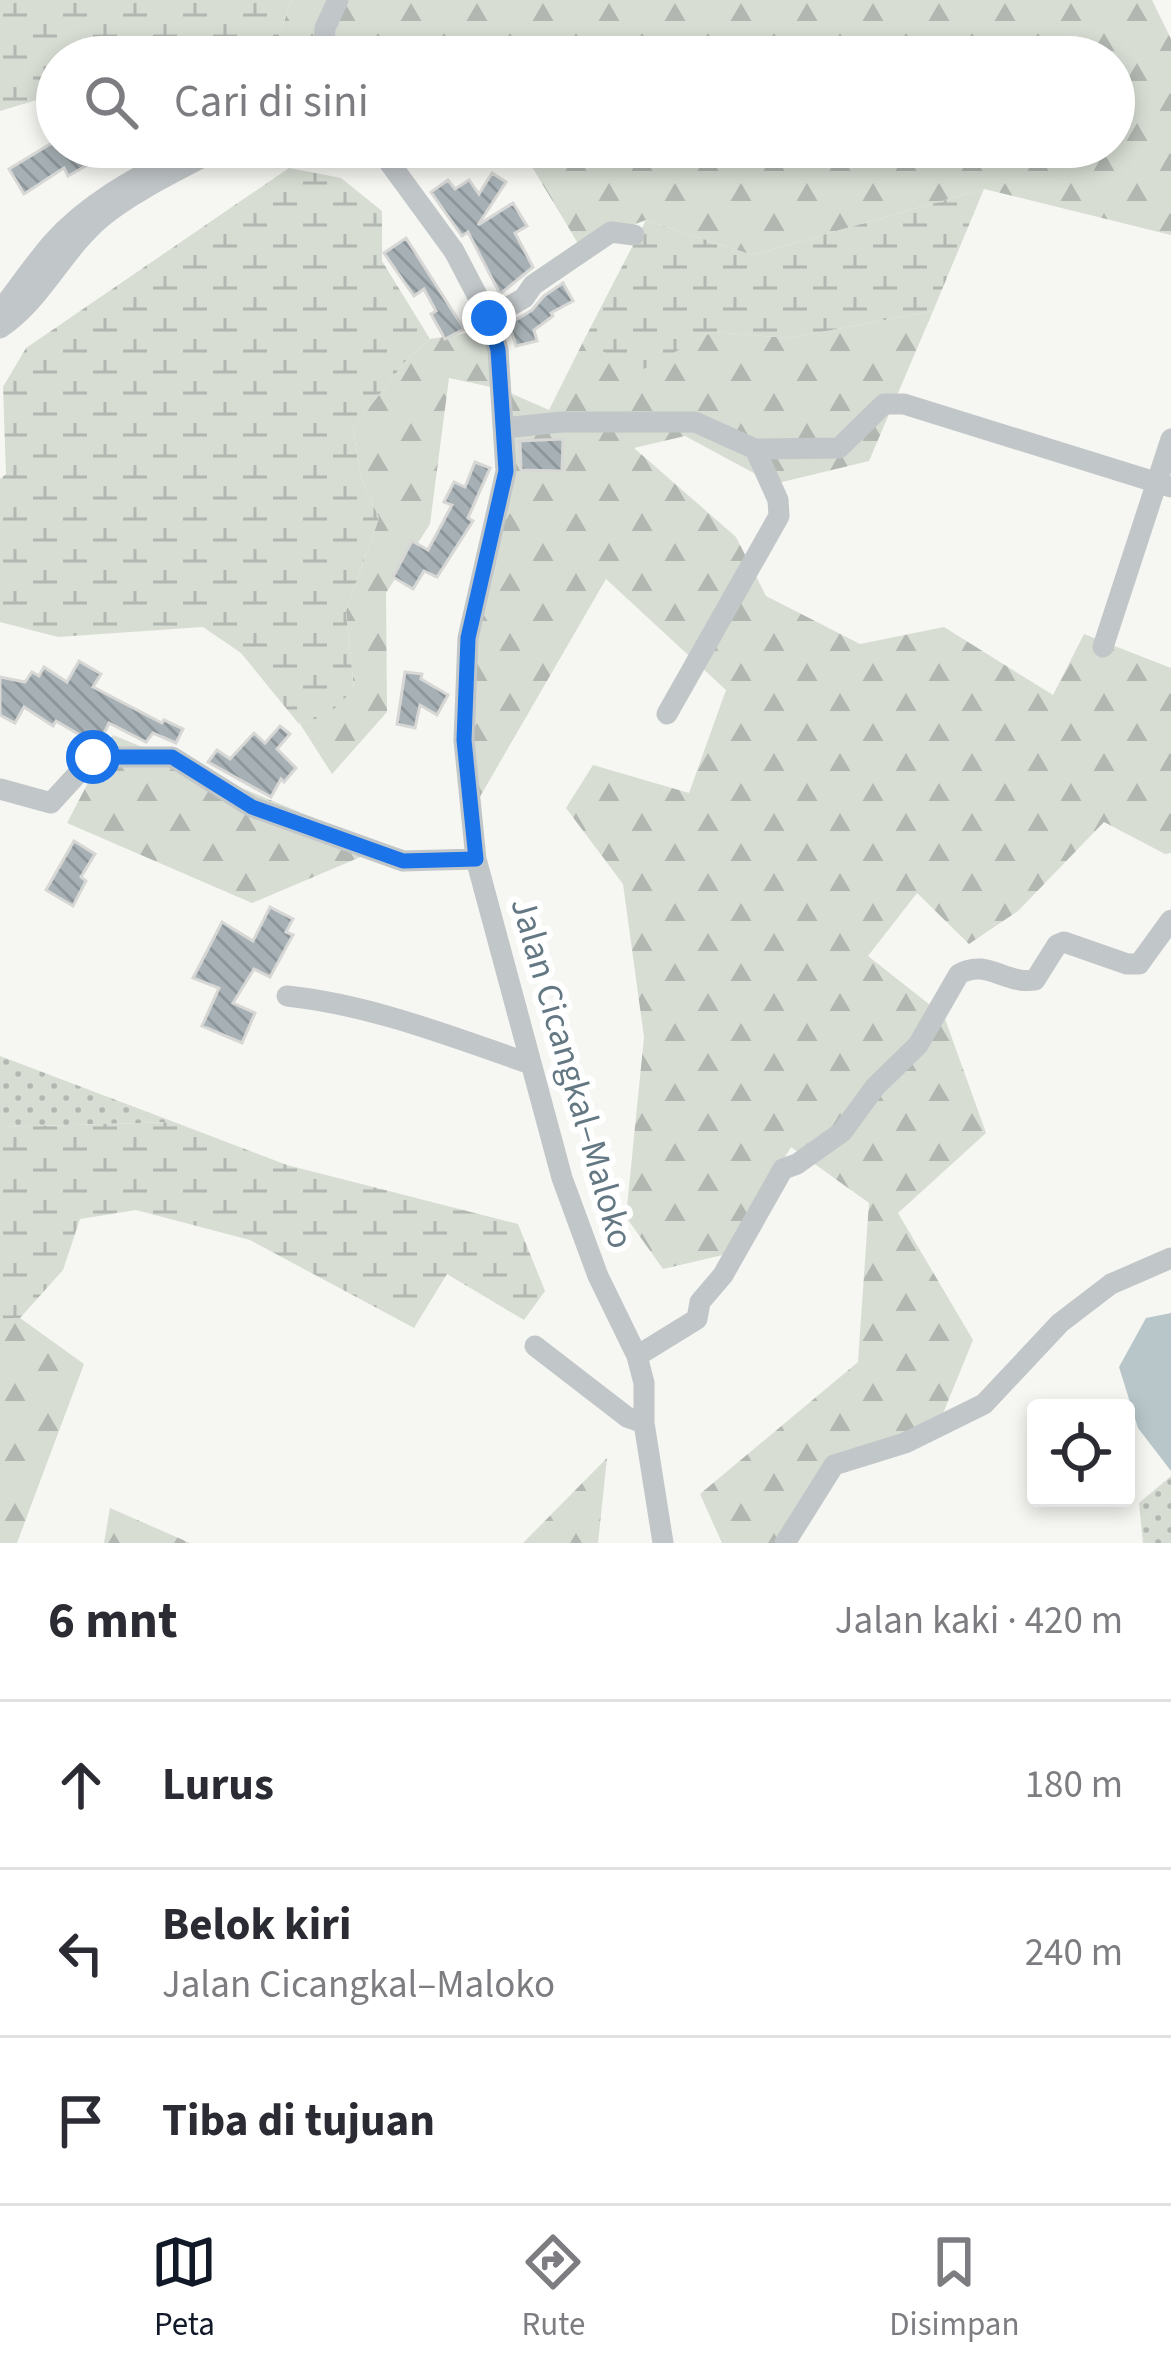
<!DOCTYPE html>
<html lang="id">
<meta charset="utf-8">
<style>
body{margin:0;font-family:"Source Sans 3",sans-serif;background:#f7f7f7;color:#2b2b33}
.controls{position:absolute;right:36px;bottom:36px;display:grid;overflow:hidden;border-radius:12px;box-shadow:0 6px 18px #0003}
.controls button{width:108px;height:108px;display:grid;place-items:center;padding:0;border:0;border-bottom:3px solid #e1e1e2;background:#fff;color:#2b2b33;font:60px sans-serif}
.stop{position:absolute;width:36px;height:36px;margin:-27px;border:9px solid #1a73e8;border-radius:50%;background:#fff}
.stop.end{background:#1a73e8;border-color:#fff;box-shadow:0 3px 12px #0008}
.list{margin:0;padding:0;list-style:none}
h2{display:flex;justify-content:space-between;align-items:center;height:156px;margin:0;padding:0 48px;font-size:51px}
h2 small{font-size:39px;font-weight:400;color:#7c7c81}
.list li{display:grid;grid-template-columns:78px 1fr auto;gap:36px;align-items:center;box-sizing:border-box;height:168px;padding:0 48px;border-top:3px solid #e1e1e2}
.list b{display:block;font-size:45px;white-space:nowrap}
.list p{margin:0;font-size:39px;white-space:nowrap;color:#7c7c81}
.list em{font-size:39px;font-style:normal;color:#7c7c81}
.icon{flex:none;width:66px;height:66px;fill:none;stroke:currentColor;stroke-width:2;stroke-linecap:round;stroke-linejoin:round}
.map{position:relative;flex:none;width:1171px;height:1543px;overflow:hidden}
.search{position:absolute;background:#fff;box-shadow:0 6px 18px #0003;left:36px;right:36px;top:36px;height:132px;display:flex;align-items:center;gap:30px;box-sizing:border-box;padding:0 42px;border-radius:66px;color:#7c7c81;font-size:45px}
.sheet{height:660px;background:#fff}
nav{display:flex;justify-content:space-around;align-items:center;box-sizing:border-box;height:168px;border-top:3px solid #e1e1e2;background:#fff;font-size:33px;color:#7c7c81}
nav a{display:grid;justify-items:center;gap:6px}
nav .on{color:#111827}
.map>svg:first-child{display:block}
.grass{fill:url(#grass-dots)}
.forest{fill:url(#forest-firs)}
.wetland{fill:url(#wetland-marsh)}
.water{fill:#b8c6c9}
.building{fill:url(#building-back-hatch);stroke:#d7d7d5;stroke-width:3}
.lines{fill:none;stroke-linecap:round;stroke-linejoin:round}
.minor{stroke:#c1c6c8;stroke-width:21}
.route{stroke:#1a73e8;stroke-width:15}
.labels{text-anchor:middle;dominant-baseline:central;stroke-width:12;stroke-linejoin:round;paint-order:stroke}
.street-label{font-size:36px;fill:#647884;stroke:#fff}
</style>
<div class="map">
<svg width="1171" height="1543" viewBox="0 0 1171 1543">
<defs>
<pattern id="grass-dots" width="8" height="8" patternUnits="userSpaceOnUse" patternTransform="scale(3)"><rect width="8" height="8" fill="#d7ddd3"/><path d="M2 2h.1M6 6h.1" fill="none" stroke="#b2b8b1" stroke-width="1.8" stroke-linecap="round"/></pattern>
<pattern id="forest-firs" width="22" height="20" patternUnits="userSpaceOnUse" patternTransform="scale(3)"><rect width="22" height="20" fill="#d7ddd3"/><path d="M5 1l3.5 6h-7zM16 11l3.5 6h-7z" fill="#b2b8b1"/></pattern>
<pattern id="wetland-marsh" width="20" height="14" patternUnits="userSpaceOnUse" patternTransform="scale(3)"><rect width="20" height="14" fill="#d7ddd3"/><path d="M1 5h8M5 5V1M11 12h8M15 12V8" fill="none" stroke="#b2b8b1"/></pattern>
<pattern id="building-back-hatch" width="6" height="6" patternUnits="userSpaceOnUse" patternTransform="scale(3)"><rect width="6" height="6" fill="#a7b1b5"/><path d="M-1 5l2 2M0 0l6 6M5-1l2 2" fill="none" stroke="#8c9599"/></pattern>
</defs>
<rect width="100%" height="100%" fill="#f6f6f2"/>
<path class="grass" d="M 0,1056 L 174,1122 L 0,1127 Z
M 1171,1476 L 1171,1543 L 1143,1543 L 1139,1503 Z"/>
<path class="forest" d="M 292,0 L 1152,0 L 1171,39 L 1171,235 L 984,189 L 752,255 L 646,220 L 579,245 L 520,147 L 1114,147 L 1114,57 L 294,57 L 278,38 Z
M 933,311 L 869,461 L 774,484 L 685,436 L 634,448 L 736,537 L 766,596 L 860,644 L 944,627 L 1053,695 L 1084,634 L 1171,668 L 1171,853 L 1165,854 L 1104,822 L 1018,911 L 969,944 L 917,893 L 868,956 L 944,1016 L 986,1133 L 898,1213 L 973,1340 L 937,1428 L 822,1473 L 788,1543 L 722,1543 L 700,1494 L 858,1362 L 869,1203 L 791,1147 L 727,1254 L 663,1269 L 626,1217 L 644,1037 L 623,884 L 566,808 L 593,765 L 689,793 L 726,690 L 606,579 L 474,807 L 470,639 L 507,500 L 500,389 L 449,378 L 430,524 L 386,593 L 387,712 L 332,774 L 300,724 L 328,714 L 354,689 L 346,611 L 379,518 L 361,478 L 353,428 L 407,359 L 430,339 L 492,329 L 501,389 L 549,410 L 583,342 L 643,369 L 712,332 L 789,338 Z
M 113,735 L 384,847 L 252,903 L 67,823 Z
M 20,1318 L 84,1364 L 17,1543 L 0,1543 L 0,1319 Z
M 607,1458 L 598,1543 L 523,1543 Z
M 110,1508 L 190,1543 L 104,1543 Z"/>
<path class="wetland" d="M 0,0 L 292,0 L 278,38 L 199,57 L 57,57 L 57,94 L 0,111 Z
M 289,168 L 341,178 L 382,211 L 382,261 L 430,339 L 407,359 L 353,428 L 361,478 L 379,518 L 346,611 L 354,689 L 328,715 L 299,724 L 241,653 L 203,627 L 58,637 L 0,622 L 0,479 L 6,474 L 3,387 L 26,348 Z
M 984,189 L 933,311 L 789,338 L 712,332 L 642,370 L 583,342 L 646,220 L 752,255 Z
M 174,1122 L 287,1165 L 518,1224 L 545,1291 L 524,1320 L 447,1274 L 414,1328 L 250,1240 L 136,1210 L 80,1219 L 63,1270 L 20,1318 L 0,1319 L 0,1127 Z"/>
<path class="water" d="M 1171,1313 L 1171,1471 L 1138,1428 L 1119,1367 L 1146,1318 Z"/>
<path class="building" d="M 57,140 L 57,147 L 119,147 L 68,176 L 64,168 L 24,194 L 9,169 Z
M 492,173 L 506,182 L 478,225 L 513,203 L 527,226 L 515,233 L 533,267 L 500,294 L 468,232 L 462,236 L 431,192 L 448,180 L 455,189 L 469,180 L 479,194 Z
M 406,238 L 464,329 L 445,339 L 431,314 L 436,311 L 424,289 L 414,296 L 384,253 Z
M 563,283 L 573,301 L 551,313 L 553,316 L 534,330 L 537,341 L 516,346 L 509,324 L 532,310 L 544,296 Z
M 563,439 L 562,471 L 521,470 L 520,441 Z
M 475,462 L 490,468 L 468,518 L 473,521 L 437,577 L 424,571 L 413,589 L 393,577 L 412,541 L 428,550 L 452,505 L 444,502 L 454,482 L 465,487 Z
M 79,661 L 101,674 L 93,687 L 162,723 L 164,720 L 183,729 L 176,743 L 153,733 L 146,742 L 109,723 L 100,742 L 92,742 L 56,721 L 53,726 L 24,707 L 15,723 L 0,715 L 0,677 L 25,682 L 32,672 L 39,676 L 44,667 L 67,682 Z
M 405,672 L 422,674 L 421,679 L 448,695 L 437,715 L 420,705 L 415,728 L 397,724 Z
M 280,726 L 290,734 L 277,749 L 296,768 L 284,782 L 281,779 L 271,797 L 208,762 L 217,750 L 230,759 L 254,733 L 265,743 Z
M 74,841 L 95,854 L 81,877 L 86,881 L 73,906 L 46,890 Z
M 270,907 L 293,919 L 286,932 L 293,935 L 270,977 L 254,969 L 233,1003 L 255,1013 L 242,1043 L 202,1026 L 219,988 L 193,978 L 222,922 L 253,941 Z"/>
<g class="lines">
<path class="minor" d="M 323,57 L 325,28 L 338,0
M 378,147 L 454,251 L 489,318 L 498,350 L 506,471 L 468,638 L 464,740 L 476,859 L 562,1178 L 598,1276 L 637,1356 L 644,1383 L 644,1423 L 663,1543
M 0,311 C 17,289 34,264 52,243 C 91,199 143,174 194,147
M 489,318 L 524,298 L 533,285 L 611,232 L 634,235
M 0,328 C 42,300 62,251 101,218 C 133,191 185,167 222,147
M 505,428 L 561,422 L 695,422 L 755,449 L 839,448 L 884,404 L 904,404 L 1171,487
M 1103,647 L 1171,439
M 667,714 L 779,516 L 778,500 L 755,449
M 0,789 L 51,803 L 93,757 L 172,757 L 252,807 L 403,861 L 476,859
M 287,996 C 372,1005 452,1037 531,1064
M 535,1346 L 627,1417 L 644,1423
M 637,1356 L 697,1319 L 700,1302 L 723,1275 L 783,1169 L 797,1164 L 842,1132 L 875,1087 L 918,1045 L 959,974 C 987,958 1006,985 1035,980 L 1057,945 L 1064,942 L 1127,964 L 1139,964 L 1171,920
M 785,1543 L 834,1465 L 905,1443 L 984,1404 L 1060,1323 L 1111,1284 L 1171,1258"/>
</g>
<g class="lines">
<path class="route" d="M 93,757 L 172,757 L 252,807 L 403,861 L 476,859 L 464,740 L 468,638 L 506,471 L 498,350 L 489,318"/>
</g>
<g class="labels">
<g class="street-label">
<text transform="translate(572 1073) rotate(74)">Jalan Cicangkal–Maloko</text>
</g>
</g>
</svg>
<div class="controls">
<button><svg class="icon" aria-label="locate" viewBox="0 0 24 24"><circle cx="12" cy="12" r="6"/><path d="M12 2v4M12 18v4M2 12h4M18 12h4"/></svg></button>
</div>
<div class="stop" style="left:93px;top:757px"></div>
<div class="stop end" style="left:489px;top:318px"></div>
<div class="search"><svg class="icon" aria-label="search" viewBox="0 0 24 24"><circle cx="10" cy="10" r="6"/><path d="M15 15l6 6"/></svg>Cari di sini</div>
</div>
<section class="sheet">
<h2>6 mnt<small>Jalan kaki · 420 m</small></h2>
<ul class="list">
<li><svg class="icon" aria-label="ahead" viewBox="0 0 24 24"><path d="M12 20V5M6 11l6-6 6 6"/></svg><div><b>Lurus</b></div><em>180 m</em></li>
<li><svg class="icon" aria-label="left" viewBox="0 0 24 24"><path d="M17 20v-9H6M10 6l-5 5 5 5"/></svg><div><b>Belok kiri</b><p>Jalan Cicangkal–Maloko</p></div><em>240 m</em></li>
<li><svg class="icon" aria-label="arrive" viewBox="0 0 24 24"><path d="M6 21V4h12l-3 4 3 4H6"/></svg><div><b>Tiba di tujuan</b></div></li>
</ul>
</section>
<nav>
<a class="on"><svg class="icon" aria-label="map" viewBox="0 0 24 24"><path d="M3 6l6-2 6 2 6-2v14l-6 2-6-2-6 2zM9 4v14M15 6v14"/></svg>Peta</a>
<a><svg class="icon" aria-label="directions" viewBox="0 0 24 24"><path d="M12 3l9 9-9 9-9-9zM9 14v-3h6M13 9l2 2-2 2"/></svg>Rute</a>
<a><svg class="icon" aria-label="saved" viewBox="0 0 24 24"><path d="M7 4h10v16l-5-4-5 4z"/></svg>Disimpan</a>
</nav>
